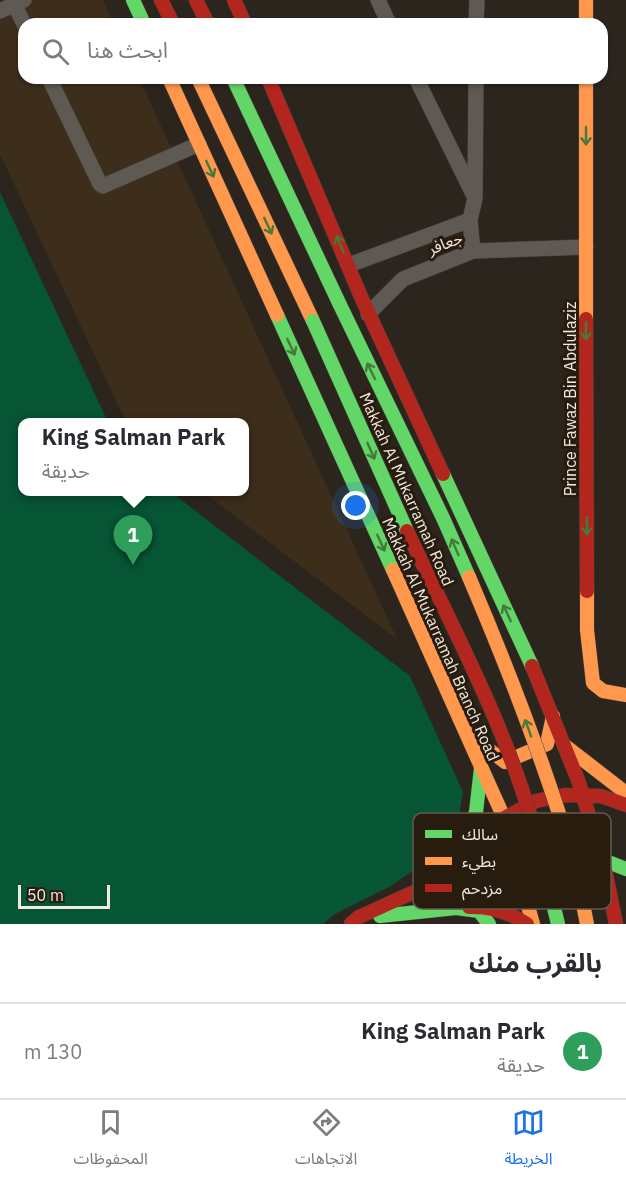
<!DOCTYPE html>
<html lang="ar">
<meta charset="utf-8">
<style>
body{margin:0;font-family:"IBM Plex Sans","Noto Sans Arabic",sans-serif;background:#f7f7f7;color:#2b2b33;direction:rtl}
.scale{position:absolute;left:18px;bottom:15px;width:92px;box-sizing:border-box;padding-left:6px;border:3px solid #f2e9e0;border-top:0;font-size:16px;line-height:21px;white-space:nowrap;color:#f2e9e0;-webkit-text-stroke:4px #281c0e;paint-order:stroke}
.you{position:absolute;left:356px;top:506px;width:21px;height:21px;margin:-15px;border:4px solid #fff;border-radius:50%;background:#1a73e8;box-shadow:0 0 0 9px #1a73e833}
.badge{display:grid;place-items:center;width:39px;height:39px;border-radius:50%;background:#1a73e8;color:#fff;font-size:20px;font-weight:700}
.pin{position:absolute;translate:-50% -50px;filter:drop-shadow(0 2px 3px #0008)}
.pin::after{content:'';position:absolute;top:32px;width:21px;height:18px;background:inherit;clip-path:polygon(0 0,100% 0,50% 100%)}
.popup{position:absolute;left:18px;top:418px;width:231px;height:78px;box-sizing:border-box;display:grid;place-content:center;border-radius:12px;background:#fff;filter:drop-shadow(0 2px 4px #0005);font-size:20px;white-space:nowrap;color:#7c7c81}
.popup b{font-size:22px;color:#2b2b33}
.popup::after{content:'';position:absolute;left:50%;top:100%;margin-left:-12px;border:12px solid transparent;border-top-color:#fff}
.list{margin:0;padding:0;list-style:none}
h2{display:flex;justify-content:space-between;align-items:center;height:78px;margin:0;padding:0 24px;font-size:26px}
h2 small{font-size:20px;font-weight:400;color:#7c7c81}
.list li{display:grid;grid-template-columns:39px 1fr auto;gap:18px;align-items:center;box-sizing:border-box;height:96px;padding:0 24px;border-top:2px solid #e1e1e2}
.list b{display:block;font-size:22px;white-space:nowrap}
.list p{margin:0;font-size:20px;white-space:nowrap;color:#7c7c81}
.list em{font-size:20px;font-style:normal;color:#7c7c81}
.icon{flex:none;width:33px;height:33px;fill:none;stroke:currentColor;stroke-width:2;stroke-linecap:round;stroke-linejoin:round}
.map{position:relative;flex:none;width:626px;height:924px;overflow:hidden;direction:ltr}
.search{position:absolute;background:#fff;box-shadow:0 2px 4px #0004;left:18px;right:18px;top:18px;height:66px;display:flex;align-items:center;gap:15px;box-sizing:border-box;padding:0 21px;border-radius:18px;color:#7c7c81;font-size:22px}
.sheet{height:174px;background:#fff}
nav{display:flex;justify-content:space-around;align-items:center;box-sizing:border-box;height:84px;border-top:2px solid #e1e1e2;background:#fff;font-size:16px;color:#7c7c81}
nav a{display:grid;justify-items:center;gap:3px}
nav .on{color:#1a73e8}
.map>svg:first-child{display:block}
.built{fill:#3d2d1b}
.green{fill:#065535}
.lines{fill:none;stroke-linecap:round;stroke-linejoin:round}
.street-casing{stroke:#48423c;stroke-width:16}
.fast-casing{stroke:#48423c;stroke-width:15}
.slow-casing{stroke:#48423c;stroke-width:15}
.jam-casing{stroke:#48423c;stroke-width:15}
.street{stroke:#5e5952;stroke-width:15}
.fast{stroke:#63d668;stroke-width:14}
.slow{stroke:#ff974d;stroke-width:14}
.jam{stroke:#b3261e;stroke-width:14}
.fast-bridge-casing{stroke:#48423c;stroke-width:15;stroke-linecap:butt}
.slow-bridge-casing{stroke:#48423c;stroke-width:15;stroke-linecap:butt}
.jam-bridge-casing{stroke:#48423c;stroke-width:15;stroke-linecap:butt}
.fast-bridge{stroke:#63d668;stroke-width:14}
.slow-bridge{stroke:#ff974d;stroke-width:14}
.jam-bridge{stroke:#b3261e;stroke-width:14}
.oneway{stroke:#46793b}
.labels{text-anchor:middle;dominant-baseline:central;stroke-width:6;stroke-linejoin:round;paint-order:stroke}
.street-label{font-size:16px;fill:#f2e9e0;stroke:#281c0e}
.key{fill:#281c0e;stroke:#655a4d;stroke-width:1.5}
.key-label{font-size:16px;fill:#f2e9e0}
</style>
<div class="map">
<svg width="626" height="924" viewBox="0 0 626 924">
<rect width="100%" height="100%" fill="#2c251e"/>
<path class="built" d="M 0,0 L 103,0 L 114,24 L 24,24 L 24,78 L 139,78 L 397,639 L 203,492 L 244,492 L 244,422 L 126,422 L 0,154 Z"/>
<path class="green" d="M 0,192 L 108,422 L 22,422 L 22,492 L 171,492 L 410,676 L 463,792 L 458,822 L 432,857 L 391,886 L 335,914 L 323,924 L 0,924 Z"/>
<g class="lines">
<g class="street-casing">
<path id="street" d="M 12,0 L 24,24
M 378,0 L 389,24
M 0,11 L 24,0
M 476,24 L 477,0
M 49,78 L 100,184 L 103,186 L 199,144
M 416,78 L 473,194
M 473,251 L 470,220 L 475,198 L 476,78
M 349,265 L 470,220
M 368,314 L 403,279 L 473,251 L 586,247"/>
</g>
<g class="fast-casing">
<path id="fast" d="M 133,0 L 144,24
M 233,78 L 340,305
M 277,315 L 393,570
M 443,474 L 532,666
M 560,827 L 603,860 L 626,869
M 462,847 L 476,812 L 481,768
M 380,916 L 456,908 L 479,911 L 489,924"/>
</g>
<g class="slow-casing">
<path id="slow" d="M 586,0 L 586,24
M 169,78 L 277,315
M 198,78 L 313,321
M 586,78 L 586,319
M 393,570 L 504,818 L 533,924
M 587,591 L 587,630 L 593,683 L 603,691 L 626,695
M 466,732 L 505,762 L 547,744 L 553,716
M 564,745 L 626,793"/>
</g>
<g class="jam-casing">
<path id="jam" d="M 161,0 L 173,24
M 196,0 L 208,24
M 234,0 L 245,24
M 268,78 L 362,299 L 443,474
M 586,319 L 587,591
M 532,666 L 578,780 L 603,860 L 616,924
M 469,907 C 491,906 509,912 527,924
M 351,924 L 359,917 L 427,886 L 488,827 L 536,801 L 565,795 L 601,796 L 626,805"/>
</g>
<use href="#street" class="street"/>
<use href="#fast" class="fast"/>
<use href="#slow" class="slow"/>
<use href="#jam" class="jam"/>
<g class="fast-bridge-casing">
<path id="fast-bridge" d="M 340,305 L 443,518 L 469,577
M 313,321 L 407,531
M 540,851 L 558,924"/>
</g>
<g class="slow-bridge-casing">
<path id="slow-bridge" d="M 469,577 C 507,666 543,759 571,852 C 578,875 582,900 587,924"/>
</g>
<g class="jam-bridge-casing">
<path id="jam-bridge" d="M 407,531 C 456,635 513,739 540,851"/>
</g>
<use href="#fast-bridge" class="fast-bridge"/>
<use href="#slow-bridge" class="slow-bridge"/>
<use href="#jam-bridge" class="jam-bridge"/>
</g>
<defs><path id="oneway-shaft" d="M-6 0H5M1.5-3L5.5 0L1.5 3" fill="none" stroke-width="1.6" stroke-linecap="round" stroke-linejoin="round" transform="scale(1.5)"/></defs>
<g class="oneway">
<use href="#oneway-shaft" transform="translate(586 136) rotate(90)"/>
<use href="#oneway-shaft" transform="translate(210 169) rotate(65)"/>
<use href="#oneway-shaft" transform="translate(268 226) rotate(65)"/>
<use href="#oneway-shaft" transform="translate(340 244) rotate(-113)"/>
<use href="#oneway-shaft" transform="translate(586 331) rotate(90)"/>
<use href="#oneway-shaft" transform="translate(291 347) rotate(65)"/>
<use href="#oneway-shaft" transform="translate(371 371) rotate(-116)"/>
<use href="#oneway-shaft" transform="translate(371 451) rotate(66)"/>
<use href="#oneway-shaft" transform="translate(587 526) rotate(90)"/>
<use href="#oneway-shaft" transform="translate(381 543) rotate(65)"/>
<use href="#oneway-shaft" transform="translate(455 547) rotate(-113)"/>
<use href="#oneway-shaft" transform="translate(507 613) rotate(-115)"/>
<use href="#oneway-shaft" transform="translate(528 728) rotate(-110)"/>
</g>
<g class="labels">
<g class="street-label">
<text transform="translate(445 243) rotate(-21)">جعافر</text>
<text transform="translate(570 399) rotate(-90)">Prince Fawaz Bin Abdulaziz</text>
<text transform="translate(407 489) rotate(66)">Makkah Al Mukarramah Road</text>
<text transform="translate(441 639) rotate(66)">Makkah Al Mukarramah Branch Road</text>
</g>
</g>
<rect x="413" y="813" width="198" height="96" rx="9" class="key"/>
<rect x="425" y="830" width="27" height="8" fill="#63d668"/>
<rect x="425" y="857" width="27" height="8" fill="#ff974d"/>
<rect x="425" y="884" width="27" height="8" fill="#b3261e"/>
<g class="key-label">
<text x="462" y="840">سالك</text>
<text x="462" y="867">بطيء</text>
<text x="462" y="894">مزدحم</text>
</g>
</svg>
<div class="scale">50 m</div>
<div class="you"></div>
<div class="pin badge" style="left:133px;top:565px;background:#2e9e5b">1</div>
<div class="popup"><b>King Salman Park</b>حديقة</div>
<div class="search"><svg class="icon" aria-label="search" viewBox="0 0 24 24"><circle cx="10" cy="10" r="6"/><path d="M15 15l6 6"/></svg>ابحث هنا</div>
</div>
<section class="sheet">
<h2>بالقرب منك<small></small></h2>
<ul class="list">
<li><span class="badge" style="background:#2e9e5b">1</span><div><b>King Salman Park</b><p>حديقة</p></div><em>130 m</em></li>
</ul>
</section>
<nav>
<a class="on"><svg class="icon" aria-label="map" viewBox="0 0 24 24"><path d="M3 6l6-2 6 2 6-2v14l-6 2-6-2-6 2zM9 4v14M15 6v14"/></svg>الخريطة</a>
<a><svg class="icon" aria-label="directions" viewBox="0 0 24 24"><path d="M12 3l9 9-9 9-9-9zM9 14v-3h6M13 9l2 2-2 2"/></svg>الاتجاهات</a>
<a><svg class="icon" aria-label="saved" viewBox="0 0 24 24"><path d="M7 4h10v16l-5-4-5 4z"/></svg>المحفوظات</a>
</nav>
